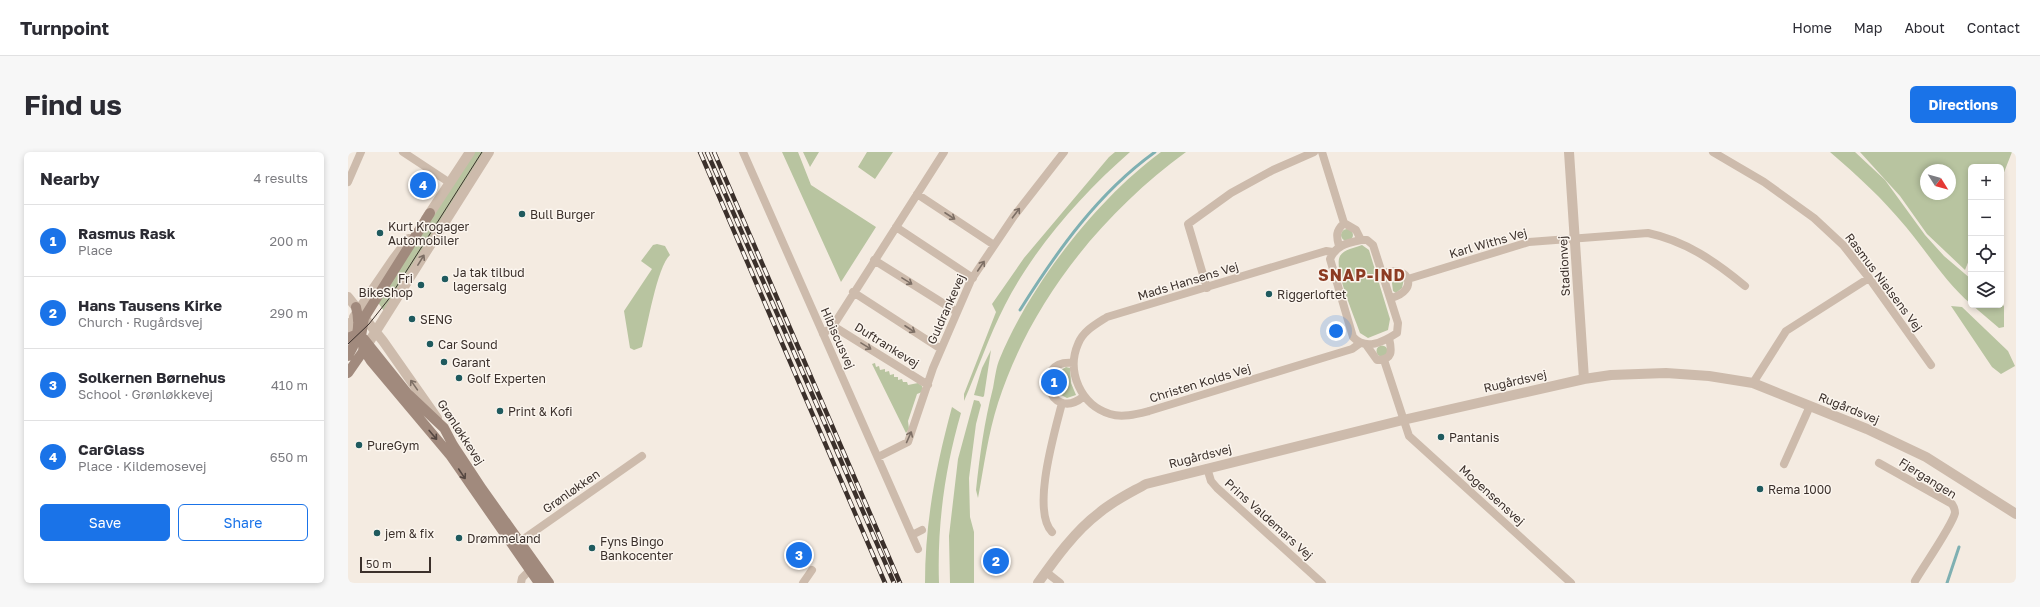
<!DOCTYPE html>
<meta charset="utf-8">
<style>
body{margin:0;font-family:"Golos Text",sans-serif;background:#f7f7f7;color:#2b2b33}
.controls{position:absolute;right:12px;top:12px;display:grid;overflow:hidden;border-radius:6px;box-shadow:0 2px 6px #0003}
.controls button{width:36px;height:36px;display:grid;place-items:center;padding:0;border:0;border-bottom:1px solid #e1e1e2;background:#fff;color:#2b2b33;font:20px sans-serif}
.compass{position:absolute;left:1572px;top:12px;width:36px;height:36px;border-radius:50%;background:#fff;box-shadow:0 2px 6px #0003;rotate:127deg}
.scale{position:absolute;left:12px;bottom:10px;width:71px;box-sizing:border-box;padding-left:4px;border:2px solid #3b302b;border-top:0;font-size:11px;line-height:14px;white-space:nowrap;color:#3b302b;-webkit-text-stroke:3px #fbf5ee;paint-order:stroke}
.you{position:absolute;left:988px;top:179px;width:14px;height:14px;margin:-10px;border:3px solid #fff;border-radius:50%;background:#1a73e8;box-shadow:0 0 0 6px #1a73e833}
.badge{display:grid;place-items:center;width:26px;height:26px;border-radius:50%;background:#1a73e8;color:#fff;font-size:13px;font-weight:700}
.pin{position:absolute;translate:-50% -50%;border:2px solid #fff;box-shadow:0 1px 4px #0006}
.list{margin:0;padding:0;list-style:none}
h2{display:flex;justify-content:space-between;align-items:center;height:52px;margin:0;padding:0 16px;font-size:17px}
h2 small{font-size:13px;font-weight:400;color:#7c7c81}
.list li{display:grid;grid-template-columns:26px 1fr auto;gap:12px;align-items:center;box-sizing:border-box;height:72px;padding:0 16px;border-top:1px solid #e1e1e2}
.list b{display:block;font-size:15px;white-space:nowrap}
.list p{margin:0;font-size:13px;white-space:nowrap;color:#7c7c81}
.list em{font-size:13px;font-style:normal;color:#7c7c81}
.actions{display:flex;gap:8px;padding:12px 16px}
.actions a{flex:1;padding:9px 0;border:1px solid #1a73e8;border-radius:6px;text-align:center;font-size:14px;color:#1a73e8}
.actions .main{background:#1a73e8;color:#fff}
.icon{flex:none;width:22px;height:22px;fill:none;stroke:currentColor;stroke-width:2;stroke-linecap:round;stroke-linejoin:round}
.map{position:relative;flex:none;width:1668px;height:431px;overflow:hidden;border-radius:6px}
header{display:flex;align-items:center;gap:24px;box-sizing:border-box;height:56px;padding:0 20px;background:#fff;border-bottom:1px solid #e1e1e2}
header strong{font-size:19px}
nav{display:flex;gap:22px;margin-inline-start:auto;font-size:14px}
.intro{display:flex;align-items:center;justify-content:space-between;box-sizing:border-box;height:96px;padding:0 24px}
h1{margin:0;font-size:28px}
.button{padding:10px 18px;border-radius:6px;background:#1a73e8;color:#fff;font-size:14px;font-weight:700}
main{display:flex;gap:24px;padding:0 24px}
aside{flex:1;background:#fff;border-radius:6px;box-shadow:0 2px 6px #0003}
.map>svg:first-child{display:block}
.green{fill:#b8c4a0;fill-rule:evenodd}
.lines{fill:none;stroke-linecap:round;stroke-linejoin:round}
.stream{stroke:#7fb0b2;stroke-width:3}
.minor{stroke:#cdbbac;stroke-width:8}
.tertiary{stroke:#cdbbac;stroke-width:10}
.secondary{stroke:#a18a7d;stroke-width:10}
.tram{stroke:#3b302b;stroke-width:1}
.rail-casing{stroke:#3b302b;stroke-width:4.5}
.rail{stroke:#fbf5ee;stroke-width:3;stroke-dasharray:9;stroke-linecap:butt}
.oneway{stroke:#7d6f65}
.oneway2{stroke:#544640}
.poi-dot{fill:#1f5a5e;stroke:#fbf5ee;stroke-width:1.5}
.labels{text-anchor:middle;dominant-baseline:central;stroke-width:3;stroke-linejoin:round;paint-order:stroke}
.poi-label{font-size:12px;fill:#3b302b;stroke:#fbf5ee;text-anchor:start}
.street-label{font-size:12px;fill:#3b302b;stroke:#fbf5ee}
.district-label{font-size:16px;font-weight:bold;letter-spacing:1px;fill:#8c3b22;stroke:#fbf5ee}
</style>
<header>
<strong>Turnpoint</strong>
<nav><a>Home</a><a>Map</a><a>About</a><a>Contact</a></nav>
</header>
<div class="intro"><h1>Find us</h1><a class="button">Directions</a></div>
<main>
<aside>
<h2>Nearby<small>4 results</small></h2>
<ul class="list">
<li><span class="badge">1</span><div><b>Rasmus Rask</b><p>Place</p></div><em>200 m</em></li>
<li><span class="badge">2</span><div><b>Hans Tausens Kirke</b><p>Church · Rugårdsvej</p></div><em>290 m</em></li>
<li><span class="badge">3</span><div><b>Solkernen Børnehus</b><p>School · Grønløkkevej</p></div><em>410 m</em></li>
<li><span class="badge">4</span><div><b>CarGlass</b><p>Place · Kildemosevej</p></div><em>650 m</em></li>
</ul>
<div class="actions"><a class="main">Save</a><a>Share</a></div>
</aside>
<div class="map">
<svg width="1668" height="431" viewBox="0 0 1668 431">
<rect width="100%" height="100%" fill="#f4ebe1"/>
<path class="green" d="M 126,0 L 137,0 L 36,159 L 29,149 Z
M 434,0 L 450,0 L 463,33 L 528,75 L 493,130 Z
M 455,0 L 471,0 L 462,15 Z
M 519,0 L 545,0 L 527,27 L 510,15 Z
M 767,0 L 782,0 C 734,42 686,96 657,153 C 641,184 630,217 616,249 L 616,242 L 648,160 L 644,152 L 676,106 L 761,5 Z
M 813,0 L 838,0 C 753,62 682,151 650,251 C 640,282 636,314 630,346 L 628,338 C 632,302 636,271 645,236 C 647,226 648,215 652,206 C 682,133 749,47 813,0 Z
M 1482,0 L 1507,0 L 1537,28 L 1577,83 L 1596,104 L 1623,127 L 1623,152 C 1597,130 1580,101 1558,75 C 1534,46 1510,24 1482,0 Z
M 1512,0 L 1664,0 L 1653,28 L 1653,15 L 1623,15 L 1623,103 L 1617,118 L 1579,82 L 1552,44 ZM 1578,18 L 1602,18 L 1602,42 L 1578,42 Z
M993 83a6 6 0 1 1 12 0a6 6 0 1 1-12 0Z
M 309,92 L 317,94 L 322,103 C 309,115 299,176 294,195 L 286,198 L 282,196 L 276,159 L 304,117 L 293,109 L 305,93 Z
M 1014,93 L 1021,98 L 1042,167 L 1040,178 L 1020,186 L 1012,181 C 1007,166 985,117 992,104 C 996,97 1007,96 1014,93 Z
M 1046,122 L 1056,127 L 1054,136 L 1048,141 L 1045,139 L 1043,123 Z
M 1653,152 L 1656,154 L 1656,175 L 1651,176 L 1624,153 Z
M 1603,154 L 1614,155 L 1660,199 L 1667,214 L 1653,222 L 1644,215 Z
M1028.5 199a5.5 5.5 0 1 1 11 0a5.5 5.5 0 1 1-11 0Z
M 643,198 L 636,244 L 635,245 L 626,243 L 634,216 Z
M 527,211 L 528,215 L 531,214 L 532,218 L 537,217 L 537,220 L 541,219 L 542,223 L 546,222 L 546,225 L 550,225 L 550,228 L 554,227 L 555,230 L 559,230 L 560,233 L 570,231 L 574,234 L 574,240 L 569,242 L 560,269 L 561,277 L 558,281 L 524,212 Z
M 718,215 L 722,216 L 723,231 L 728,243 L 719,246 L 707,240 L 705,232 L 708,221 Z
M 626,248 L 631,249 L 633,253 L 628,272 L 621,326 L 622,365 L 626,380 L 626,431 L 602,431 L 601,384 L 610,307 Z
M 604,255 L 613,261 C 597,316 589,373 591,431 L 577,431 C 577,370 588,314 604,255 Z"/>
<g class="lines">
<path class="stream" d="M 672,158 C 709,99 750,41 807,0
M 1599,431 L 1611,395"/>
<path class="minor" d="M 55,0 L 102,31
M 395,0 L 570,397
M 974,0 L 996,71
M 1365,0 L 1416,30 L 1466,66 L 1495,93 L 1521,126 L 1583,213
M 0,30 L 13,0
M 569,42 L 646,93
M 548,75 L 625,126
M 1013,88 L 1019,88 L 1025,93 L 1050,171 L 1049,181 C 1035,190 1018,199 1005,185 L 982,107 C 988,93 999,91 1013,88 Z
M 991,94 C 988,83 988,79 996,71 L 1008,78 L 1013,88
M 985,100 L 978,99 L 759,165 C 748,172 735,179 730,192 C 718,220 733,253 762,262 C 774,266 789,262 801,259 L 1004,197 L 1011,192
M 526,108 L 609,160
M 1036,121 C 1062,112 1071,139 1043,146
M 1060,127 L 1181,90 L 1300,81 C 1338,89 1368,110 1397,134
M 859,136 L 840,72 L 883,41 L 925,18 L 966,0
M 505,140 L 593,197
M 485,174 L 580,233
M 475,182 L 485,174 L 596,0
M 1019,194 L 1029,208 C 1045,208 1044,199 1041,186
M 1036,208 L 1061,284 L 1223,431
M 725,211 C 682,207 701,272 735,245
M 1405,231 L 1438,179 L 1521,126
M 530,305 L 560,290 L 585,216 L 623,128 L 666,64 L 716,0
M 1531,311 L 1604,352 C 1606,355 1607,358 1607,361 C 1604,374 1575,415 1567,429
M 1436,312 L 1462,254
M 859,316 L 863,329 L 869,336 L 974,431
M 704,380 C 683,358 707,279 714,251
M 564,383 L 574,378
M 167,393 L 294,304
M 698,420 L 712,431
M 173,431 L 174,426 L 182,418
M 455,431 L 464,418"/>
<path class="tertiary" d="M 1221,0 L 1236,227
M 78,67 L 122,0
M 0,145 L 35,189 L 89,266
M 6,165 L 45,108 L 61,87
M 0,171 L 16,198 L 141,0
M 690,431 C 707,407 727,379 751,361 C 765,349 782,341 798,332 L 1055,268 L 1236,227 L 1263,223 L 1318,221 L 1361,224 L 1405,231 L 1519,277 L 1578,305 L 1668,362"/>
<path class="secondary" d="M 82,61 L 16,166 L 13,184 L 16,198 L 23,209 L 102,303 L 191,431
M 0,186 L 7,183 L 16,187 L 60,242 L 96,276 L 105,293 L 134,337 L 201,431
M 0,204 C 10,188 13,173 8,155
M 0,221 L 16,198"/>
<path class="tram" d="M 0,192 L 21,172 L 40,148 L 134,0"/>
<g class="rail-casing">
<path id="rail" d="M 352,0 L 537,431
M 359,0 L 546,431
M 366,0 L 552,431"/>
</g>
<use href="#rail" class="rail"/>
</g>
<defs><path id="oneway-shaft" d="M-6 0H5M1.5-3L5.5 0L1.5 3" fill="none" stroke-width="1.6" stroke-linecap="round" stroke-linejoin="round"/></defs>
<g class="oneway">
<use href="#oneway-shaft" transform="translate(668 61) rotate(-53)"/>
<use href="#oneway-shaft" transform="translate(602 64) rotate(33)"/>
<use href="#oneway-shaft" transform="translate(73 108) rotate(-58)"/>
<use href="#oneway-shaft" transform="translate(633 114) rotate(-56)"/>
<use href="#oneway-shaft" transform="translate(559 129) rotate(32)"/>
<use href="#oneway-shaft" transform="translate(562 177) rotate(33)"/>
<use href="#oneway-shaft" transform="translate(518 194) rotate(32)"/>
<use href="#oneway-shaft" transform="translate(66 233) rotate(-125)"/>
<use href="#oneway-shaft" transform="translate(561 285) rotate(-66)"/>
</g>
<g class="oneway2">
<use href="#oneway-shaft" transform="translate(85 283) rotate(50)"/>
<use href="#oneway-shaft" transform="translate(114 322) rotate(56)"/>
</g>
<g class="poi-dot">
<circle cx="174" cy="62" r="4"/>
<circle cx="32" cy="81" r="4"/>
<circle cx="97" cy="127" r="4"/>
<circle cx="73" cy="133" r="4"/>
<circle cx="921" cy="142" r="4"/>
<circle cx="64" cy="167" r="4"/>
<circle cx="82" cy="192" r="4"/>
<circle cx="96" cy="210" r="4"/>
<circle cx="111" cy="226" r="4"/>
<circle cx="152" cy="259" r="4"/>
<circle cx="1093" cy="285" r="4"/>
<circle cx="11" cy="293" r="4"/>
<circle cx="1412" cy="337" r="4"/>
<circle cx="29" cy="381" r="4"/>
<circle cx="111" cy="386" r="4"/>
<circle cx="244" cy="396" r="4"/>
</g>
<g class="labels">
<g class="poi-label">
<text x="182" y="62">Bull Burger</text>
<text x="40" y="74">Kurt Krogager<tspan x="40" dy="14">Automobiler</tspan></text>
<text x="105" y="120">Ja tak tilbud<tspan x="105" dy="14">lagersalg</tspan></text>
<text x="65" y="126" text-anchor="end">Fri<tspan x="65" dy="14">BikeShop</tspan></text>
<text x="929" y="142">Riggerloftet</text>
<text x="72" y="167">SENG</text>
<text x="90" y="192">Car Sound</text>
<text x="104" y="210">Garant</text>
<text x="119" y="226">Golf Experten</text>
<text x="160" y="259">Print &amp; Kofi</text>
<text x="1101" y="285">Pantanis</text>
<text x="19" y="293">PureGym</text>
<text x="1420" y="337">Rema 1000</text>
<text x="37" y="381">jem &amp; fix</text>
<text x="119" y="386">Drømmeland</text>
<text x="252" y="389">Fyns Bingo<tspan x="252" dy="14">Bankocenter</tspan></text>
</g>
<g class="street-label">
<text transform="translate(1140 91) rotate(-16)">Karl Withs Vej</text>
<text transform="translate(1216 114) rotate(-93)">Stadionvej</text>
<text transform="translate(840 129) rotate(-17)">Mads Hansens Vej</text>
<text transform="translate(1536 130) rotate(53)">Rasmus Nielsens Vej</text>
<text transform="translate(598 157) rotate(-66)">Guldrankevej</text>
<text transform="translate(490 186) rotate(66)">Hibiscusvej</text>
<text transform="translate(539 193) rotate(32)">Duftrankevej</text>
<text transform="translate(1167 229) rotate(-13)">Rugårdsvej</text>
<text transform="translate(852 231) rotate(-17)">Christen Kolds Vej</text>
<text transform="translate(1501 256) rotate(22)">Rugårdsvej</text>
<text transform="translate(113 280) rotate(57)">Grønløkkevej</text>
<text transform="translate(852 304) rotate(-14)">Rugårdsvej</text>
<text transform="translate(1580 326) rotate(32)">Fjergangen</text>
<text transform="translate(223 339) rotate(-35)">Grønløkken</text>
<text transform="translate(1144 343) rotate(42)">Mogensensvej</text>
<text transform="translate(921 367) rotate(42)">Prins Valdemars Vej</text>
</g>
<g class="district-label">
<text x="1014" y="123">SNAP-IND</text>
</g>
</g>
</svg>
<div class="controls">
<button>+</button>
<button>−</button>
<button><svg class="icon" aria-label="locate" viewBox="0 0 24 24"><circle cx="12" cy="12" r="6"/><path d="M12 2v4M12 18v4M2 12h4M18 12h4"/></svg></button>
<button><svg class="icon" aria-label="layers" viewBox="0 0 24 24"><path d="M12 4l9 5-9 5-9-5zM3 14l9 5 9-5"/></svg></button>
</div>
<svg class="compass" viewBox="-18 -18 36 36"><path d="M0-13l5 13h-10z" fill="#e53935"/><path d="M0 13l5-13h-10z" fill="#7c7c81"/></svg>
<div class="scale">50 m</div>
<div class="you"></div>
<div class="pin badge" style="left:706px;top:230px">1</div>
<div class="pin badge" style="left:648px;top:409px">2</div>
<div class="pin badge" style="left:451px;top:403px">3</div>
<div class="pin badge" style="left:75px;top:33px">4</div>
</div>
</main>
